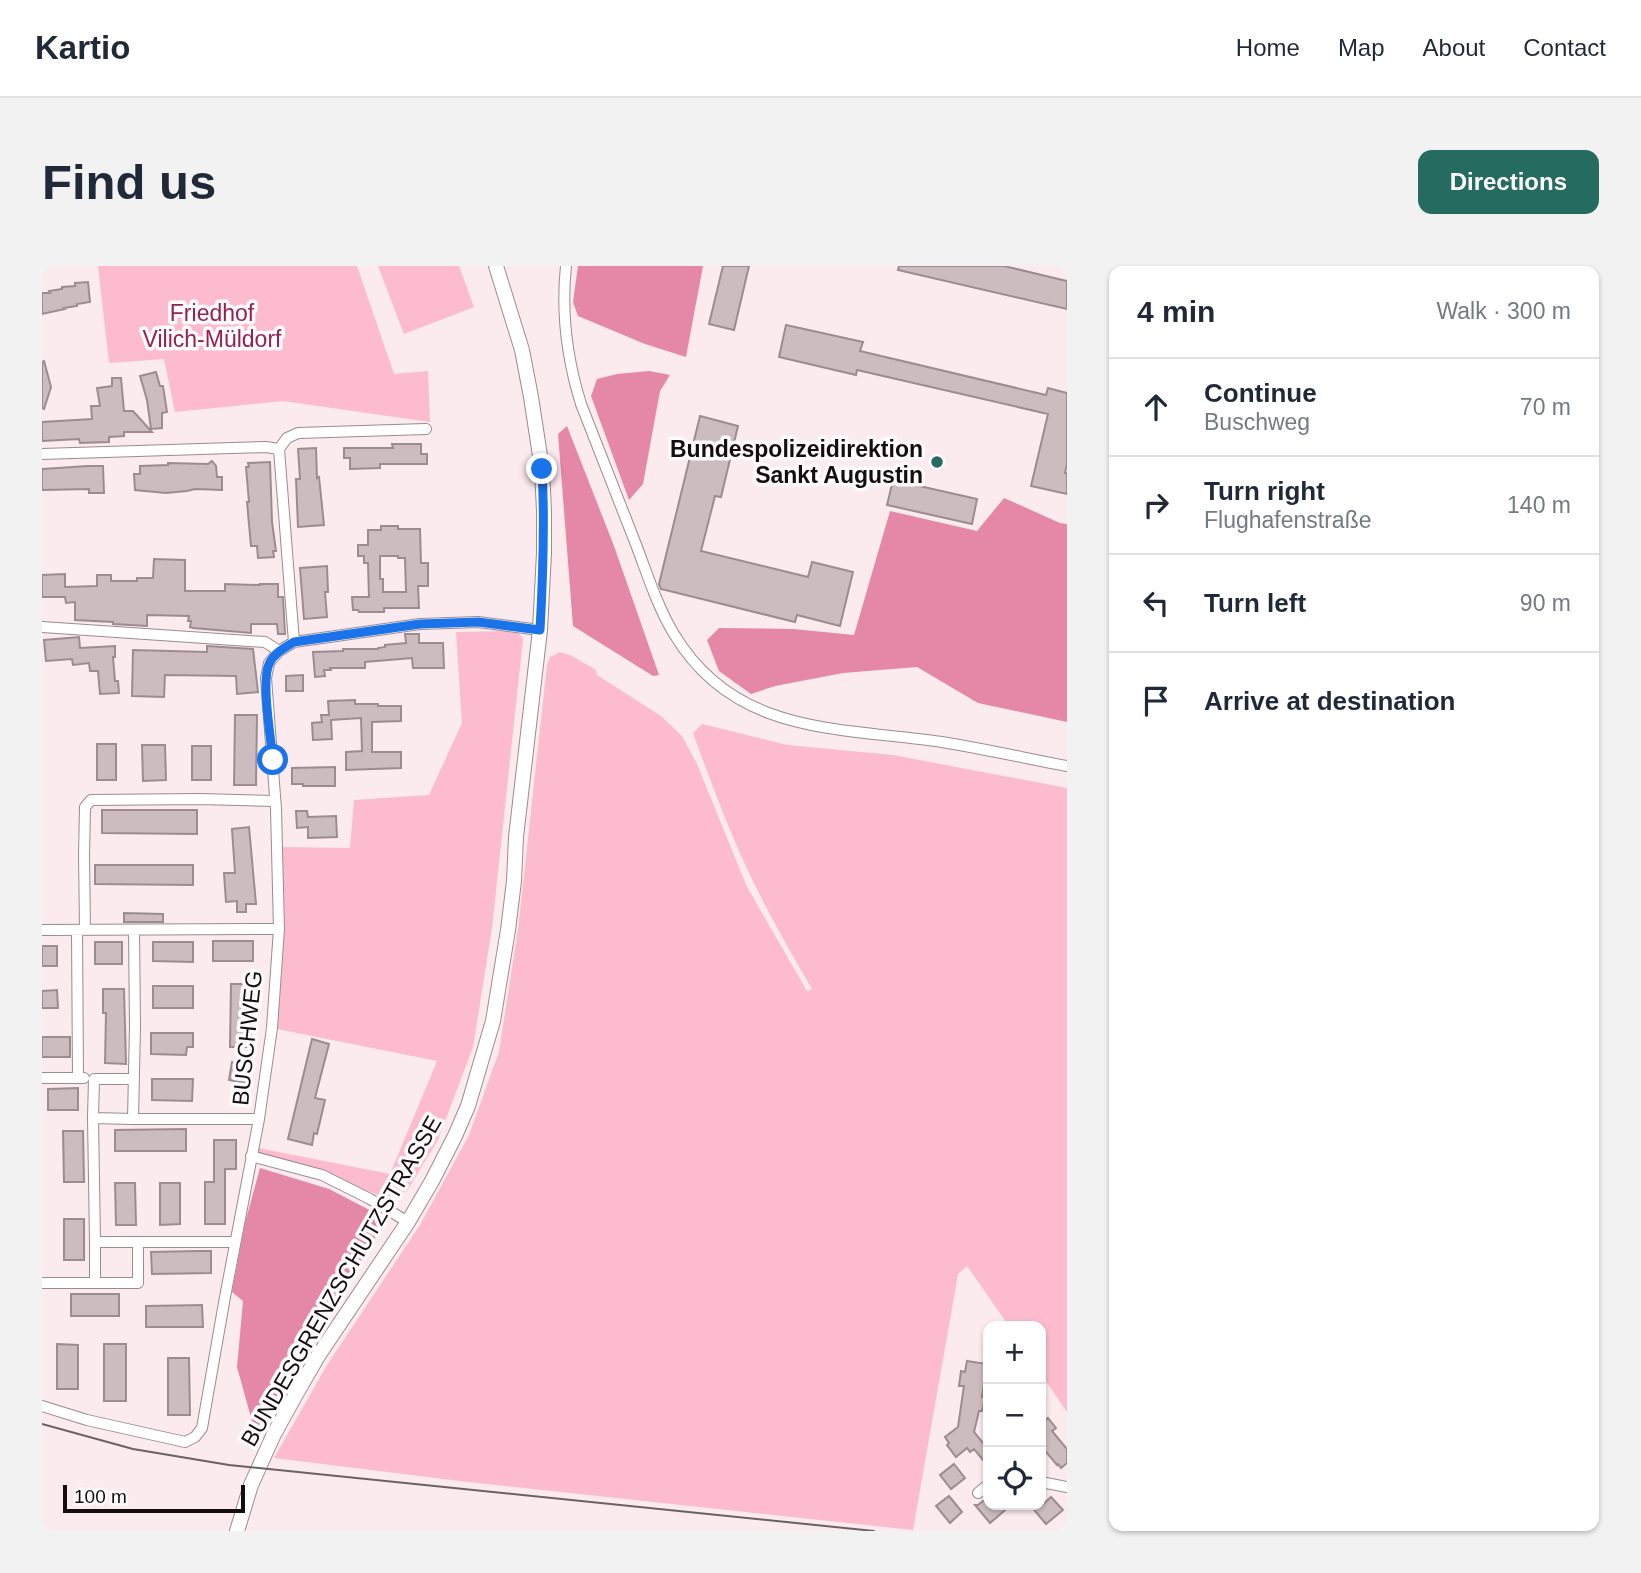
<!DOCTYPE html>
<meta charset="utf-8">
<style>
body{margin:0;font-family:Helvetica,sans-serif;background:#f2f2f3;color:#1f2937}
.controls{position:absolute;right:21px;bottom:21px;display:grid;overflow:hidden;border-radius:14px;box-shadow:0 2px 5px #0004}
.controls button{width:63px;height:63px;display:grid;place-items:center;padding:0;border:0;border-bottom:2px solid #e0e1e3;background:#fff;color:#1f2937;font:35px sans-serif}
.scale{position:absolute;left:21px;bottom:18px;width:182px;box-sizing:border-box;padding-left:7px;border:4px solid #140e10;border-top:0;font-size:19px;line-height:24px;white-space:nowrap;color:#140e10;-webkit-text-stroke:5px #fffbfc;paint-order:stroke}
.stop{position:absolute;width:21px;height:21px;margin:-16px;border:5px solid #1a73e8;border-radius:50%;background:#fff}
.stop.end{background:#1a73e8;border-color:#fff;box-shadow:0 2px 7px #0008}
.list{margin:0;padding:0;list-style:none}
h2{display:flex;justify-content:space-between;align-items:center;height:91px;margin:0;padding:0 28px;font-size:30px}
h2 small{font-size:23px;font-weight:400;color:#747a83}
.list li{display:grid;grid-template-columns:46px 1fr auto;gap:21px;align-items:center;box-sizing:border-box;height:98px;padding:0 28px;border-top:2px solid #e0e1e3}
.list b{display:block;font-size:26px;white-space:nowrap}
.list p{margin:0;font-size:23px;white-space:nowrap;color:#747a83}
.list em{font-size:23px;font-style:normal;color:#747a83}
.icon{flex:none;width:38px;height:38px;fill:none;stroke:currentColor;stroke-width:2;stroke-linecap:round;stroke-linejoin:round}
.map{position:relative;flex:none;width:1025px;height:1265px;overflow:hidden;border-radius:14px}
header{display:flex;align-items:center;gap:42px;box-sizing:border-box;height:98px;padding:0 35px;background:#fff;border-bottom:2px solid #e0e1e3}
header strong{font-size:33px}
nav{display:flex;gap:38px;margin-inline-start:auto;font-size:24px}
.intro{display:flex;align-items:center;justify-content:space-between;box-sizing:border-box;height:168px;padding:0 42px}
h1{margin:0;font-size:49px}
.button{padding:18px 32px;border-radius:14px;background:#266b5f;color:#fff;font-size:24px;font-weight:700}
main{display:flex;gap:42px;padding:0 42px}
aside{flex:1;background:#fff;border-radius:14px;box-shadow:0 2px 5px #0004}
.map>svg:first-child{display:block}
.green{fill:#fdbbcf}
.forest{fill:#e587a7}
.building{fill:#ccbcc0;stroke:#9c8c91;stroke-width:2;fill-rule:evenodd}
.lines{fill:none;stroke-linecap:round;stroke-linejoin:round}
.minor-casing{stroke:#9b8b8f;stroke-width:12}
.tertiary-casing{stroke:#9b8b8f;stroke-width:16}
.minor{stroke:#fff;stroke-width:10}
.tertiary{stroke:#fff;stroke-width:14}
.tram{stroke:#6b6164;stroke-width:2}
.route{stroke:#1a73e8;stroke-width:9}
.poi-dot{fill:#266b5f;stroke:#fffbfc;stroke-width:2.5}
.labels{text-anchor:middle;dominant-baseline:central;stroke-width:7;stroke-linejoin:round;paint-order:stroke}
.park-label{font-size:23px;fill:#912252;stroke:#fffbfc}
.poi-label{font-size:23px;font-weight:bold;fill:#140e10;stroke:#fffbfc;text-anchor:end}
.street-label{font-size:23px;fill:#140e10;stroke:#fffbfc}
</style>
<header>
<strong>Kartio</strong>
<nav><a>Home</a><a>Map</a><a>About</a><a>Contact</a></nav>
</header>
<div class="intro"><h1>Find us</h1><a class="button">Directions</a></div>
<main>
<div class="map">
<svg width="1025" height="1265" viewBox="0 0 1025 1265">
<rect width="100%" height="100%" fill="#fbeaee"/>
<path class="green" d="M 56,0 L 315,0 L 352,108 L 386,105 L 388,156 L 241,135 L 133,146 L 122,93 L 67,97 Z
M 336,0 L 417,0 L 432,41 L 362,68 Z
M 475,365 L 481,373 L 450,662 L 431,781 L 396,874 L 365,925 L 348,933 L 280,909 L 209,890 L 211,881 L 348,908 L 395,795 L 230,762 L 234,581 L 308,582 L 312,534 L 387,529 L 420,457 L 414,366 Z
M 518,386 L 530,390 L 554,404 L 555,409 L 619,450 L 640,470 L 655,498 L 705,621 L 765,725 L 770,723 C 749,687 728,651 710,613 C 687,566 669,516 651,467 L 660,458 L 745,479 L 851,489 L 1025,522 L 1025,1146 L 999,1108 L 999,1060 L 967,1060 L 925,1000 L 916,1008 L 871,1264 L 426,1216 L 232,1192 L 285,1099 L 378,959 L 427,869 L 457,786 L 476,663 L 505,399 L 508,391 Z"/>
<path class="forest" d="M 536,0 L 661,0 L 644,91 L 603,78 L 536,50 L 531,36 Z
M 607,105 L 628,109 L 618,125 L 601,218 L 587,234 L 549,130 L 555,113 L 575,108 Z
M 525,160 L 572,280 L 617,409 L 611,410 L 531,360 L 516,168 Z
M 962,232 L 1018,257 L 1025,258 L 1025,456 L 936,437 L 875,401 L 801,407 L 733,420 L 709,428 L 677,405 L 665,374 L 677,362 L 751,363 L 812,369 L 848,245 L 935,265 Z
M 218,902 L 287,923 L 337,949 L 336,967 L 213,1166 L 195,1101 L 201,1035 L 190,1026 L 203,957 Z"/>
<path class="building" d="M 681,0 L 707,0 L 692,64 L 667,58 Z
M 857,0 L 962,0 L 1025,15 L 1025,43 L 856,4 Z
M 46,16 L 48,36 L 35,38 L 35,40 L 22,42 L 23,43 L 0,48 L 0,27 L 8,27 L 7,25 L 20,23 L 20,21 L 33,20 L 33,17 Z
M 744,59 L 821,76 L 818,85 L 1004,129 L 1006,122 L 1025,127 L 1025,198 L 1023,207 L 1025,207 L 1025,228 L 989,220 L 1006,148 L 815,104 L 814,109 L 737,91 Z
M 2,95 L 9,121 L 2,143 L 0,142 L 0,96 Z
M 114,106 L 118,120 L 121,120 L 125,146 L 120,147 L 120,162 L 109,163 L 105,134 L 98,110 Z
M 70,112 L 79,112 L 82,145 L 91,145 L 110,166 L 82,166 L 82,170 L 67,171 L 67,176 L 38,177 L 37,173 L 0,175 L 0,156 L 50,153 L 49,140 L 58,140 L 55,122 L 70,120 Z
M 658,150 L 696,160 L 679,231 L 673,230 L 659,285 L 766,311 L 770,296 L 811,306 L 798,360 L 755,349 L 753,356 L 619,323 L 617,318 Z
M 350,178 L 379,178 L 379,188 L 385,188 L 385,198 L 338,198 L 338,202 L 308,203 L 308,192 L 302,192 L 302,182 L 351,182 Z
M 274,182 L 275,212 L 277,211 L 282,259 L 256,261 L 254,213 L 258,213 L 256,183 Z
M 170,195 L 174,200 L 175,211 L 180,211 L 180,224 L 153,223 L 145,225 L 124,227 L 93,224 L 92,208 L 98,208 L 98,200 L 126,199 L 126,197 L 166,198 Z
M 228,196 L 230,256 L 234,285 L 231,285 L 232,291 L 216,292 L 215,280 L 209,280 L 205,236 L 207,236 L 204,201 L 207,201 L 206,197 Z
M 46,200 L 61,200 L 62,227 L 47,227 L 47,223 L 0,224 L 0,203 Z
M 851,214 L 935,233 L 930,258 L 845,239 Z
M 339,260 L 356,260 L 356,263 L 378,263 L 379,297 L 386,297 L 386,320 L 376,320 L 377,342 L 342,342 L 342,346 L 317,346 L 316,344 L 311,344 L 310,331 L 327,331 L 326,297 L 322,297 L 322,290 L 316,290 L 316,279 L 326,279 L 326,264 L 339,264 ZM 338,290 L 356,290 L 356,292 L 363,292 L 364,326 L 341,326 L 341,313 L 338,313 Z
M 112,293 L 143,294 L 143,325 L 183,325 L 183,318 L 218,319 L 218,318 L 236,318 L 236,331 L 241,331 L 243,368 L 236,368 L 235,358 L 209,358 L 209,367 L 151,362 L 148,361 L 149,355 L 146,355 L 147,350 L 105,349 L 105,360 L 71,358 L 71,356 L 33,354 L 33,336 L 24,337 L 23,331 L 0,331 L 0,309 L 23,308 L 23,321 L 55,320 L 55,309 L 69,309 L 69,315 L 95,315 L 95,312 L 111,312 Z
M 285,300 L 286,326 L 283,326 L 285,351 L 262,353 L 258,302 Z
M 363,368 L 377,368 L 377,377 L 401,377 L 402,402 L 371,402 L 370,392 L 323,396 L 323,402 L 288,402 L 289,404 L 282,404 L 283,410 L 273,411 L 271,386 L 301,385 L 301,383 L 336,383 L 336,382 L 343,381 L 343,379 L 364,377 Z
M 37,371 L 38,382 L 73,380 L 73,391 L 71,391 L 73,415 L 76,415 L 77,427 L 58,428 L 56,405 L 48,405 L 47,397 L 31,399 L 30,393 L 4,395 L 2,374 Z
M 165,380 L 211,383 L 216,426 L 195,428 L 194,410 L 123,409 L 122,431 L 90,430 L 91,384 L 165,386 Z
M 261,409 L 261,425 L 244,425 L 244,410 Z
M 313,434 L 313,438 L 336,438 L 336,440 L 359,440 L 359,455 L 330,456 L 330,486 L 359,486 L 359,502 L 304,504 L 304,486 L 320,485 L 319,452 L 289,454 L 290,473 L 271,474 L 270,457 L 280,456 L 279,449 L 287,449 L 286,435 Z
M 193,449 L 215,449 L 214,519 L 192,519 Z
M 55,478 L 74,478 L 74,514 L 55,514 Z
M 100,479 L 123,479 L 124,514 L 101,515 Z
M 150,480 L 169,480 L 169,514 L 150,514 Z
M 293,501 L 293,520 L 261,520 L 261,518 L 250,518 L 250,502 Z
M 60,544 L 155,544 L 155,568 L 60,567 Z
M 254,545 L 265,545 L 266,551 L 294,550 L 295,571 L 266,572 L 266,561 L 255,562 Z
M 207,561 L 214,638 L 204,638 L 204,646 L 195,646 L 195,635 L 184,636 L 182,607 L 193,607 L 190,563 Z
M 53,599 L 151,599 L 151,619 L 53,618 Z
M 82,647 L 121,648 L 121,656 L 82,656 Z
M 171,675 L 211,675 L 211,695 L 171,695 Z
M 53,676 L 80,676 L 80,698 L 53,698 Z
M 111,676 L 151,676 L 151,696 L 111,695 Z
M 0,680 L 15,680 L 15,700 L 0,700 Z
M 189,718 L 209,718 L 209,781 L 188,781 Z
M 111,720 L 151,720 L 151,742 L 111,742 Z
M 61,723 L 82,723 L 84,798 L 63,797 L 64,747 L 61,747 Z
M 15,724 L 16,742 L 0,742 L 0,725 Z
M 109,767 L 151,767 L 151,781 L 145,781 L 144,789 L 109,788 Z
M 0,771 L 28,771 L 28,791 L 0,791 Z
M 270,773 L 287,778 L 273,832 L 283,834 L 275,868 L 272,867 L 270,879 L 246,873 Z
M 190,796 L 206,799 L 203,817 L 187,814 Z
M 110,813 L 151,813 L 150,835 L 110,834 Z
M 36,822 L 36,844 L 6,844 L 6,823 Z
M 144,863 L 144,885 L 73,885 L 73,864 Z
M 21,865 L 41,865 L 42,916 L 22,916 Z
M 172,874 L 194,874 L 194,903 L 183,903 L 183,958 L 163,958 L 163,916 L 172,916 Z
M 73,917 L 93,917 L 94,959 L 74,959 Z
M 118,917 L 138,917 L 138,958 L 118,959 Z
M 22,953 L 42,953 L 42,994 L 22,994 Z
M 157,985 L 169,985 L 169,1007 L 110,1008 L 109,986 Z
M 29,1028 L 77,1028 L 77,1050 L 29,1050 Z
M 160,1039 L 161,1061 L 104,1061 L 104,1040 Z
M 15,1078 L 36,1079 L 36,1123 L 15,1123 Z
M 62,1078 L 84,1078 L 84,1135 L 62,1135 Z
M 126,1092 L 147,1092 L 148,1149 L 126,1149 Z
M 925,1095 L 945,1098 L 940,1131 L 943,1131 L 940,1145 L 937,1145 L 932,1166 L 946,1183 L 946,1200 L 932,1183 L 928,1186 L 925,1182 L 914,1191 L 905,1179 L 907,1177 L 903,1171 L 916,1161 L 922,1120 L 917,1120 L 919,1105 L 923,1106 Z
M 1006,1152 L 1014,1162 L 1010,1165 L 1025,1183 L 1025,1197 L 1019,1202 L 1016,1198 L 1015,1199 L 999,1180 L 999,1158 Z
M 912,1198 L 923,1212 L 909,1223 L 898,1209 Z
M 907,1230 L 920,1246 L 908,1257 L 894,1240 Z
M 946,1231 L 946,1239 L 969,1239 L 948,1257 L 933,1239 L 936,1239 Z
M 1009,1231 L 1021,1244 L 1004,1258 L 988,1239 L 1000,1239 Z"/>
<g class="lines">
<g class="minor-casing">
<path id="minor" d="M 524,0 C 519,47 525,93 539,138 C 557,184 575,230 593,276 C 605,307 615,340 632,368 C 693,470 798,461 900,476 C 942,483 983,492 1025,500
M 237,183 L 245,172 L 256,167 L 384,163
M 0,188 L 224,181 L 237,183 L 252,376
M 0,361 L 223,376 L 237,385 L 252,376 L 378,358 L 436,356 L 498,364
M 0,664 L 237,663
M 35,664 L 36,812
M 43,664 L 42,589 L 43,541 L 49,534 L 157,533 L 233,535
M 0,812 L 42,812
M 91,813 L 52,813 L 51,852 L 91,853 L 93,760 L 92,664
M 51,852 L 53,976
M 91,853 L 217,853
M 209,890 L 280,909 L 328,933 L 366,956
M 96,976 L 96,1017 L 53,1017 L 53,976 L 193,976
M 0,1017 L 53,1017
M 0,1140 L 45,1154 L 143,1176 L 153,1171 L 160,1162 L 183,1031 L 217,853 L 230,762 L 237,663 L 234,543 L 224,412 L 227,397 L 237,385
M 999,1216 L 1025,1221
M 936,1227 L 946,1219"/>
</g>
<g class="tertiary-casing">
<path id="tertiary" d="M 195,1265 L 209,1219 L 232,1168 L 253,1130 L 276,1090 L 366,956 L 390,915 L 413,870 L 426,840 L 451,755 L 466,664 L 472,615 L 474,571 L 498,364 L 502,287 L 502,245 L 500,203 L 489,131 L 480,84 L 454,0"/>
</g>
<use href="#minor" class="minor"/>
<use href="#tertiary" class="tertiary"/>
<path class="tram" d="M 0,1158 L 91,1183 L 187,1199 L 832,1265"/>
</g>
<g class="lines">
<path class="route" d="M 231,494 C 229,473 219,416 227,398 C 232,387 242,382 252,376 L 378,358 L 436,356 L 498,364 C 501,310 503,257 500,203"/>
</g>
<circle class="poi-dot" cx="895" cy="196" r="7"/>
<g class="labels">
<g class="park-label">
<text x="170" y="47">Friedhof<tspan x="170" dy="26">Vilich-Müldorf</tspan></text>
</g>
<g class="poi-label">
<text x="881" y="183">Bundespolizeidirektion<tspan x="881" dy="26">Sankt Augustin</tspan></text>
</g>
<g class="street-label">
<text transform="translate(205 772) rotate(-84)">BUSCHWEG</text>
<text transform="translate(299 1015) rotate(-60)">BUNDESGRENZSCHUTZSTRASSE</text>
</g>
</g>
</svg>
<div class="controls">
<button>+</button>
<button>−</button>
<button><svg class="icon" aria-label="locate" viewBox="0 0 24 24"><circle cx="12" cy="12" r="6"/><path d="M12 2v4M12 18v4M2 12h4M18 12h4"/></svg></button>
</div>
<div class="scale">100 m</div>
<div class="stop" style="left:231px;top:494px"></div>
<div class="stop end" style="left:500px;top:203px"></div>
</div>
<aside>
<h2>4 min<small>Walk · 300 m</small></h2>
<ul class="list">
<li><svg class="icon" aria-label="ahead" viewBox="0 0 24 24"><path d="M12 20V5M6 11l6-6 6 6"/></svg><div><b>Continue</b><p>Buschweg</p></div><em>70 m</em></li>
<li><svg class="icon" aria-label="right" viewBox="0 0 24 24"><path d="M7 20v-9h11M14 6l5 5-5 5"/></svg><div><b>Turn right</b><p>Flughafenstraße</p></div><em>140 m</em></li>
<li><svg class="icon" aria-label="left" viewBox="0 0 24 24"><path d="M17 20v-9H6M10 6l-5 5 5 5"/></svg><div><b>Turn left</b></div><em>90 m</em></li>
<li><svg class="icon" aria-label="arrive" viewBox="0 0 24 24"><path d="M6 21V4h12l-3 4 3 4H6"/></svg><div><b>Arrive at destination</b></div></li>
</ul>
</aside>
</main>
